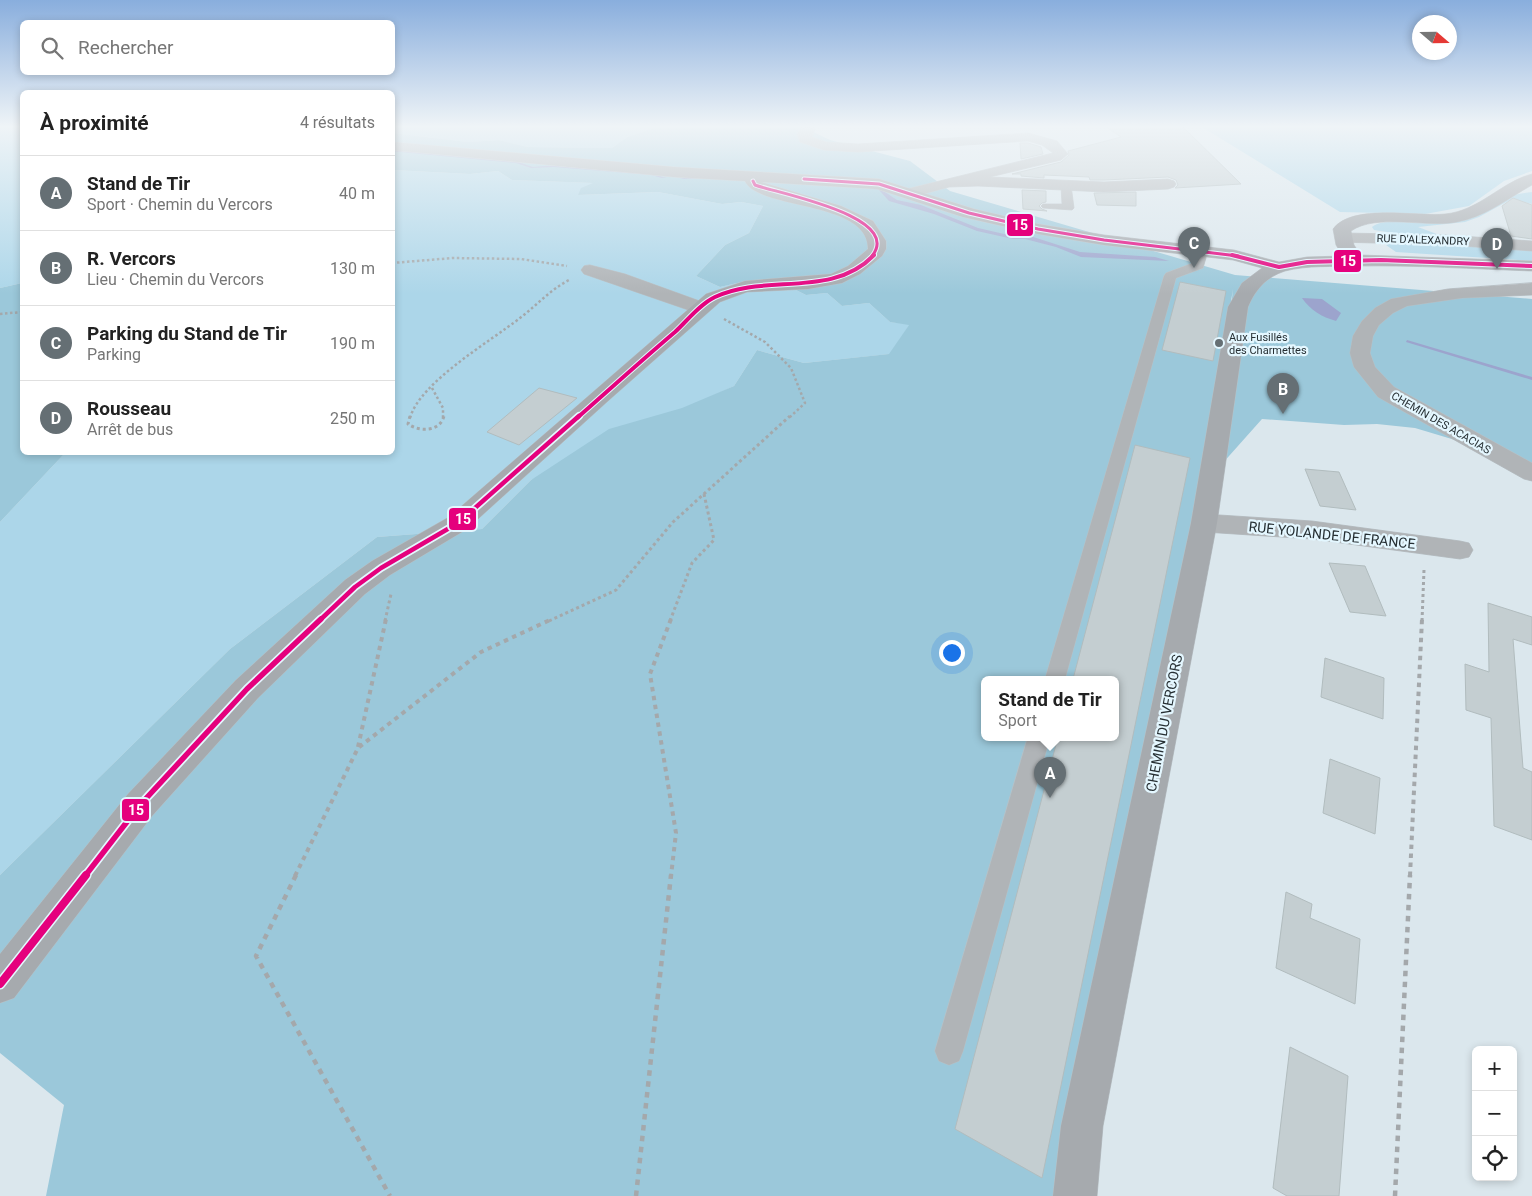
<!DOCTYPE html>
<html lang="fr">
<meta charset="utf-8">
<style>
body{margin:0;font-family:Roboto,sans-serif;background:#f6f6f6;color:#222}
.controls{position:absolute;right:15px;bottom:15px;display:grid;overflow:hidden;border-radius:8px;box-shadow:0 2px 8px #0003}
.controls button{width:45px;height:45px;display:grid;place-items:center;padding:0;border:0;border-bottom:1px solid #e0e0e0;background:#fff;color:#222;font:25px sans-serif}
.compass{position:absolute;left:1412px;top:15px;width:45px;height:45px;border-radius:50%;background:#fff;box-shadow:0 2px 8px #0003;rotate:110deg}
.you{position:absolute;left:951px;top:652px;width:18px;height:18px;margin:-12px;border:4px solid #fff;border-radius:50%;background:#1a73e8;box-shadow:0 0 0 8px #1a73e833}
.badge{display:grid;place-items:center;width:32px;height:32px;border-radius:50%;background:#656f74;color:#fff;font-size:16px;font-weight:700}
.pin{position:absolute;translate:-50% -41px;filter:drop-shadow(0 1px 2px #0008)}
.pin::after{content:'';position:absolute;top:26px;width:18px;height:15px;background:inherit;clip-path:polygon(0 0,100% 0,50% 100%)}
.popup{position:absolute;left:981px;top:676px;width:138px;height:65px;box-sizing:border-box;display:grid;place-content:center;border-radius:8px;background:#fff;filter:drop-shadow(0 1px 4px #0005);font-size:16px;white-space:nowrap;color:#767676}
.popup b{font-size:19px;color:#222}
.popup::after{content:'';position:absolute;left:50%;top:100%;margin-left:-10px;border:10px solid transparent;border-top-color:#fff}
.list{margin:0;padding:0;list-style:none}
h2{display:flex;justify-content:space-between;align-items:center;height:65px;margin:0;padding:0 20px;font-size:21px}
h2 small{font-size:16px;font-weight:400;color:#767676}
.list li{display:grid;grid-template-columns:32px 1fr auto;gap:15px;align-items:center;box-sizing:border-box;height:75px;padding:0 20px;border-top:1px solid #e0e0e0}
.list b{display:block;font-size:19px;white-space:nowrap}
.list p{margin:0;font-size:16px;white-space:nowrap;color:#767676}
.list em{font-size:16px;font-style:normal;color:#767676}
.icon{flex:none;width:28px;height:28px;fill:none;stroke:currentColor;stroke-width:2;stroke-linecap:round;stroke-linejoin:round}
.map{position:relative;flex:none;width:1532px;height:1196px;overflow:hidden}
.search{position:absolute;background:#fff;box-shadow:0 2px 8px #0003;left:20px;top:20px;width:375px;height:55px;display:flex;align-items:center;gap:12px;box-sizing:border-box;padding:0 18px;border-radius:8px;color:#767676;font-size:19px}
.panel{position:absolute;background:#fff;box-shadow:0 2px 8px #0003;left:20px;top:90px;width:375px;height:365px;border-radius:8px}
.map>svg:first-child{display:block}
.green{fill:#acd6e9}
.forest{fill:#9bc8da;fill-rule:evenodd}
.water{fill:#9ca4cd}
.building{fill:#c4ced1;stroke:#b1bcbe}
.lines{fill:none;stroke-linecap:round;stroke-linejoin:round}
.lane-casing{stroke:#b8c1c6;stroke-width:1}
.street-casing{stroke:#b8c1c6;stroke-width:1}
.secondary-casing{stroke:#b8c1c6;stroke-width:1}
.path-far3{stroke:#a4a8ab;stroke-width:2.5;stroke-dasharray:2.5 2.5;stroke-linecap:butt}
.path-far2{stroke:#a4a8ab;stroke-width:3;stroke-dasharray:3 3;stroke-linecap:butt}
.path-far1{stroke:#a4a8ab;stroke-width:4;stroke-dasharray:4.5 4.5;stroke-linecap:butt}
.path{stroke:#a4a8ab;stroke-width:4.5;stroke-dasharray:5.5 5.5;stroke-linecap:butt}
.lane{fill:#b0b4b7;fill-rule:evenodd}
.street{fill:#b0b4b7;fill-rule:evenodd}
.secondary{fill:#a6aaae;fill-rule:evenodd}
.bus-1-far4-casing{stroke:#e4f7ff;stroke-width:5}
.bus-1-far3-casing{stroke:#e4f7ff;stroke-width:6}
.bus-1-far2-casing{stroke:#e4f7ff;stroke-width:8}
.bus-1-far1-casing{stroke:#e4f7ff;stroke-width:9}
.bus-1-casing{stroke:#e4f7ff;stroke-width:11}
.bus-1-far4{stroke:#e5007d;stroke-width:3}
.bus-1-far3{stroke:#e5007d;stroke-width:4}
.bus-1-far2{stroke:#e5007d;stroke-width:4.5}
.bus-1-far1{stroke:#e5007d;stroke-width:5.5}
.bus-1{stroke:#e5007d;stroke-width:8}
.poi-dot{fill:#656f74;stroke:#e4f7ff;stroke-width:2}
.labels{text-anchor:middle;dominant-baseline:central;stroke-width:4.5;stroke-linejoin:round;paint-order:stroke}
.far-street-label{font-size:11px;fill:#262f33;stroke:#e4f7ff}
.far-poi-label{font-size:11px;fill:#262f33;stroke:#e4f7ff;text-anchor:start}
.street-label{font-size:14px;fill:#262f33;stroke:#e4f7ff}
.line-badge{stroke:#e4f7ff;stroke-width:2}
.badge-label{font-size:14px;text-anchor:middle;font-weight:bold;fill:#fff}
</style>
<div class="map">
<svg width="1532" height="1196" viewBox="0 0 1532 1196">
<rect width="100%" height="100%" fill="#dbe7ed"/>
<path class="green" d="M 0,127 L 22,127 L 22,283 L 0,288 Z
M 393,127 L 657,127 L 627,137 L 612,148 L 528,147 L 499,140 L 468,142 L 393,133 Z
M 1202,127 L 1532,127 L 1532,171 L 1504,181 L 1469,206 L 1425,214 L 1340,212 Z
M 393,170 L 470,174 L 498,171 L 512,180 L 595,183 L 578,195 L 658,192 L 722,204 L 741,202 L 763,206 L 749,233 L 725,245 L 696,276 L 720,287 L 745,281 L 778,281 L 806,295 L 827,293 L 842,306 L 869,303 L 890,322 L 910,324 L 890,354 L 804,363 L 757,350 L 734,386 L 531,480 L 482,529 L 377,537 L 230,649 L 0,875 L 0,522 L 65,453 L 392,452 Z
M 1532,192 L 1532,204 L 1512,199 L 1479,217 L 1465,222 L 1418,227 L 1442,236 L 1407,235 L 1374,230 L 1372,227 C 1386,216 1419,226 1436,221 C 1470,213 1495,195 1532,192 Z
M 1393,243 L 1430,243 L 1532,250 L 1532,261 L 1396,252 L 1386,245 Z"/>
<path class="forest" d="M 657,127 L 803,127 L 830,140 L 910,161 L 950,191 L 1235,275 L 1532,299 L 1532,463 L 1415,428 L 1377,424 L 1344,425 L 1262,419 L 1213,474 L 1233,289 L 1086,1196 L 46,1196 L 64,1105 L 0,1053 L 0,875 L 230,649 L 377,537 L 482,529 L 531,480 L 609,429 L 682,408 L 734,386 L 757,350 L 804,363 L 889,354 L 909,325 L 890,322 L 869,303 L 842,306 L 827,293 L 806,295 L 778,281 L 746,281 L 720,287 L 696,276 L 725,245 L 749,233 L 763,206 L 741,202 L 722,204 L 658,192 L 578,195 L 581,188 L 593,183 L 512,180 L 498,171 L 470,174 L 393,170 L 393,133 L 468,142 L 499,140 L 528,147 L 612,148 L 627,137 ZM 985,679 L 1115,679 L 1115,737 L 985,737 Z
M 22,283 L 22,452 L 65,453 L 0,522 L 0,288 Z"/>
<path class="water" d="M 401,150 L 518,162 L 533,167 L 556,165 L 653,173 L 663,177 L 674,175 L 710,178 L 684,179 L 672,176 L 662,178 L 651,175 L 554,167 L 531,168 L 516,163 L 400,152 L 393,152 Z
M 850,185 L 879,188 L 897,200 L 921,205 L 978,228 L 1013,236 L 1027,235 L 1080,252 L 1155,257 L 1169,261 L 1081,257 L 1056,247 L 1025,239 L 1013,239 L 977,231 L 934,214 L 889,201 L 879,190 Z
M 1302,298 L 1322,299 L 1341,313 L 1336,321 C 1322,317 1310,310 1302,298 Z
M 1407,340 L 1532,377 L 1532,380 L 1406,342 Z"/>
<path class="building" d="M 1106,127 L 1183,127 L 1241,184 L 1175,188 L 1178,185 L 1176,180 L 1168,177 L 1104,180 L 1090,180 L 1089,177 L 1044,175 L 1044,178 L 1021,176 L 1021,174 L 1012,174 L 1061,162 L 1069,155 L 1068,151 L 1121,137 Z
M 1020,143 L 1028,143 L 1041,147 L 1043,154 L 1021,159 Z
M 1022,190 L 1046,191 L 1046,202 L 1042,203 L 1039,206 L 1042,209 L 1047,211 L 1023,209 Z
M 1136,192 L 1136,206 L 1097,205 L 1094,193 Z
M 1513,198 L 1532,205 L 1532,239 L 1511,236 L 1502,206 Z
M 1180,282 L 1226,291 L 1213,361 L 1162,350 Z
M 539,388 L 577,398 L 519,445 L 487,432 Z
M 1135,445 L 1190,458 L 1042,1178 L 955,1129 L 1058,737 L 1115,737 L 1115,679 L 1073,679 Z
M 1305,469 L 1339,472 L 1356,510 L 1320,506 Z
M 1329,563 L 1365,566 L 1386,616 L 1350,612 Z
M 1488,603 L 1532,617 L 1532,645 L 1513,639 L 1523,768 L 1532,772 L 1532,840 L 1494,826 L 1491,718 L 1466,710 L 1465,664 L 1489,672 Z
M 1325,658 L 1384,678 L 1383,719 L 1321,697 Z
M 1330,759 L 1380,778 L 1375,834 L 1323,813 Z
M 1286,892 L 1312,904 L 1310,918 L 1360,939 L 1355,1004 L 1276,968 Z
M 1290,1047 L 1348,1076 L 1339,1196 L 1287,1196 L 1273,1188 Z"/>
<g class="lines">
<g class="lane-casing">
<path id="lane" d="M 1066,182 L 1071,185 L 1074,208 L 1072,210 L 1043,208 L 1041,206 L 1043,204 L 1062,204 L 1061,185 Z
M 1202,247 L 1208,251 L 1203,268 L 1176,278 L 1065,679 L 1045,679 L 1164,276 L 1166,273 L 1193,263 L 1196,251 Z
M 1028,737 L 1050,737 L 963,1051 L 959,1061 L 949,1065 L 939,1061 L 935,1051 Z"/>
</g>
<g class="street-casing">
<path id="street" d="M 802,127 L 816,127 L 812,137 L 826,142 L 858,144 L 1028,133 L 1057,141 L 1068,154 L 1061,160 L 990,177 L 1104,182 L 1168,179 L 1174,181 L 1176,184 L 1174,187 L 1168,189 L 1104,192 L 978,186 L 949,187 L 909,198 L 903,196 L 901,193 L 903,190 L 1053,153 L 1042,145 L 1028,141 L 858,152 L 824,150 L 800,142 L 797,134 Z
M 1344,233 L 1447,235 L 1532,241 L 1532,251 L 1447,245 L 1338,242 L 1335,238 L 1338,234 Z
M 590,265 L 625,274 L 708,304 L 711,308 L 708,312 L 701,314 L 694,312 L 584,274 L 581,270 L 584,266 Z
M 1532,283 L 1532,295 L 1462,298 L 1407,306 L 1393,313 L 1379,325 L 1373,336 L 1370,353 L 1375,367 L 1394,387 L 1532,463 L 1532,481 L 1524,479 L 1378,397 L 1354,367 L 1350,353 L 1353,336 L 1362,321 L 1375,308 L 1391,299 L 1448,289 Z
M 1204,514 L 1312,521 L 1460,541 L 1469,543 L 1473,550 L 1469,557 L 1460,559 L 1312,539 L 1204,532 L 1195,529 L 1191,523 L 1195,517 Z"/>
</g>
<g class="secondary-casing">
<path id="secondary" d="M 392,142 L 674,167 L 879,179 L 974,209 L 1038,224 L 1104,235 L 1234,250 L 1279,262 L 1307,257 L 1343,256 L 1336,245 L 1333,229 C 1352,203 1417,217 1445,214 C 1479,211 1501,182 1532,174 L 1532,185 C 1507,199 1485,217 1457,222 C 1426,228 1377,213 1351,231 L 1354,245 L 1361,255 L 1532,261 L 1532,271 C 1474,269 1415,265 1357,266 C 1333,267 1308,265 1285,271 C 1266,277 1255,290 1248,307 L 1217,523 L 1103,1126 L 1097,1196 L 1053,1196 L 1061,1126 L 1191,523 L 1228,307 L 1242,283 L 1262,268 L 1233,260 L 1104,245 L 1038,234 L 963,217 L 877,189 L 761,182 L 841,206 L 873,221 L 886,241 L 886,249 L 882,256 L 860,274 L 842,283 L 808,289 L 747,292 L 720,302 L 608,401 L 467,529 L 390,575 L 365,594 L 258,698 L 152,816 L 14,998 L 0,1003 L 0,954 L 128,794 L 236,680 L 345,580 L 372,561 L 449,517 L 706,294 L 745,281 L 831,274 L 848,266 L 868,249 C 869,200 758,210 745,181 L 674,177 L 392,150 Z"/>
</g>
<path class="path-far3" d="M 392,263 L 453,258 L 521,259 L 567,266
M 0,314 L 22,312
M 724,319 L 765,342 L 791,368 L 805,403 L 789,418
M 432,388 L 443,408 L 443,418
M 410,418 C 420,382 491,341 520,318 C 537,305 550,290 569,280"/>
<path class="path-far2" d="M 410,416 L 408,424 C 419,432 440,432 444,416
M 385,621 L 391,594
M 549,621 L 616,590 L 673,522 L 790,416
M 670,621 L 692,563 L 714,540 L 704,494
M 1422,621 L 1424,570"/>
<path class="path-far1" d="M 671,619 L 650,674 L 676,833 L 671,876
M 358,747 L 386,619
M 295,876 L 358,748 L 481,652 L 552,619
M 1410,876 L 1422,619"/>
<path class="path" d="M 296,875 L 256,956 L 390,1196
M 636,1196 L 671,875
M 1395,1196 L 1410,875"/>
<use href="#lane" class="lane"/>
<use href="#street" class="street"/>
<use href="#secondary" class="secondary"/>
<g class="bus-1-far4-casing">
<path id="bus-1-far4" d="M 804,179 L 879,184 L 969,213 L 1038,229 L 1104,240 L 1238,256
M 753,181 L 755,185 C 776,193 904,216 872,256"/>
</g>
<g class="bus-1-far3-casing">
<path id="bus-1-far3" d="M 1232,255 L 1279,267 L 1307,262 L 1381,260 L 1532,266
M 577,418 C 610,389 642,360 675,332 C 687,321 700,304 715,297 C 765,273 832,299 874,255"/>
</g>
<g class="bus-1-far2-casing">
<path id="bus-1-far2" d="M 319,621 L 355,587 L 381,568 L 458,523 L 579,416"/>
</g>
<g class="bus-1-far1-casing">
<path id="bus-1-far1" d="M 85,876 L 140,805 L 247,689 L 321,619"/>
</g>
<g class="bus-1-casing">
<path id="bus-1" d="M 0,984 L 86,875"/>
</g>
<use href="#bus-1-far4" class="bus-1-far4"/>
<use href="#bus-1-far3" class="bus-1-far3"/>
<use href="#bus-1-far2" class="bus-1-far2"/>
<use href="#bus-1-far1" class="bus-1-far1"/>
<use href="#bus-1" class="bus-1"/>
</g>
<linearGradient id="sky" x2="0" y2="1"><stop stop-color="#89aedd"/><stop offset="0.43" stop-color="#eff4f7"/><stop offset="1" stop-color="#eff4f7" stop-opacity="0"/></linearGradient>
<rect width="1532" height="294" fill="url(#sky)"/>
<circle class="poi-dot" cx="1219" cy="343" r="5"/>
<g class="labels">
<g class="far-street-label">
<text transform="translate(1423 240) rotate(2)">RUE D'ALEXANDRY</text>
<text transform="translate(1441 423) rotate(30)">CHEMIN DES ACACIAS</text>
</g>
<g class="far-poi-label">
<text x="1229" y="337">Aux Fusillés<tspan x="1229" dy="13">des Charmettes</tspan></text>
</g>
<g class="street-label">
<text transform="translate(1332 535) rotate(6)">RUE YOLANDE DE FRANCE</text>
<text transform="translate(1164 723) rotate(-79)">CHEMIN DU VERCORS</text>
</g>
</g>
<g class="line-badge">
<rect x="1006" y="213" width="28" height="24" rx="5" fill="#e5007d"/>
<rect x="1333" y="249" width="29" height="24" rx="5" fill="#e5007d"/>
<rect x="448" y="507" width="29" height="24" rx="5" fill="#e5007d"/>
<rect x="121" y="798" width="29" height="24" rx="5" fill="#e5007d"/>
</g>
<g class="badge-label">
<text x="1020" y="230">15</text>
<text x="1348" y="266">15</text>
<text x="463" y="524">15</text>
<text x="136" y="815">15</text>
</g>
</svg>
<div class="controls">
<button>+</button>
<button>−</button>
<button><svg class="icon" aria-label="locate" viewBox="0 0 24 24"><circle cx="12" cy="12" r="6"/><path d="M12 2v4M12 18v4M2 12h4M18 12h4"/></svg></button>
</div>
<svg class="compass" viewBox="-18 -18 36 36"><path d="M0-13l5 13h-10z" fill="#e53935"/><path d="M0 13l5-13h-10z" fill="#767676"/></svg>
<div class="you"></div>
<div class="pin badge" style="left:1050px;top:798px">A</div>
<div class="popup"><b>Stand de Tir</b>Sport</div>
<div class="pin badge" style="left:1283px;top:414px">B</div>
<div class="pin badge" style="left:1194px;top:268px">C</div>
<div class="pin badge" style="left:1497px;top:269px">D</div>
<div class="search"><svg class="icon" aria-label="search" viewBox="0 0 24 24"><circle cx="10" cy="10" r="6"/><path d="M15 15l6 6"/></svg>Rechercher</div>
<section class="panel">
<h2>À proximité<small>4 résultats</small></h2>
<ul class="list">
<li><span class="badge">A</span><div><b>Stand de Tir</b><p>Sport · Chemin du Vercors</p></div><em>40 m</em></li>
<li><span class="badge">B</span><div><b>R. Vercors</b><p>Lieu · Chemin du Vercors</p></div><em>130 m</em></li>
<li><span class="badge">C</span><div><b>Parking du Stand de Tir</b><p>Parking</p></div><em>190 m</em></li>
<li><span class="badge">D</span><div><b>Rousseau</b><p>Arrêt de bus</p></div><em>250 m</em></li>
</ul>
</section>
</div>
